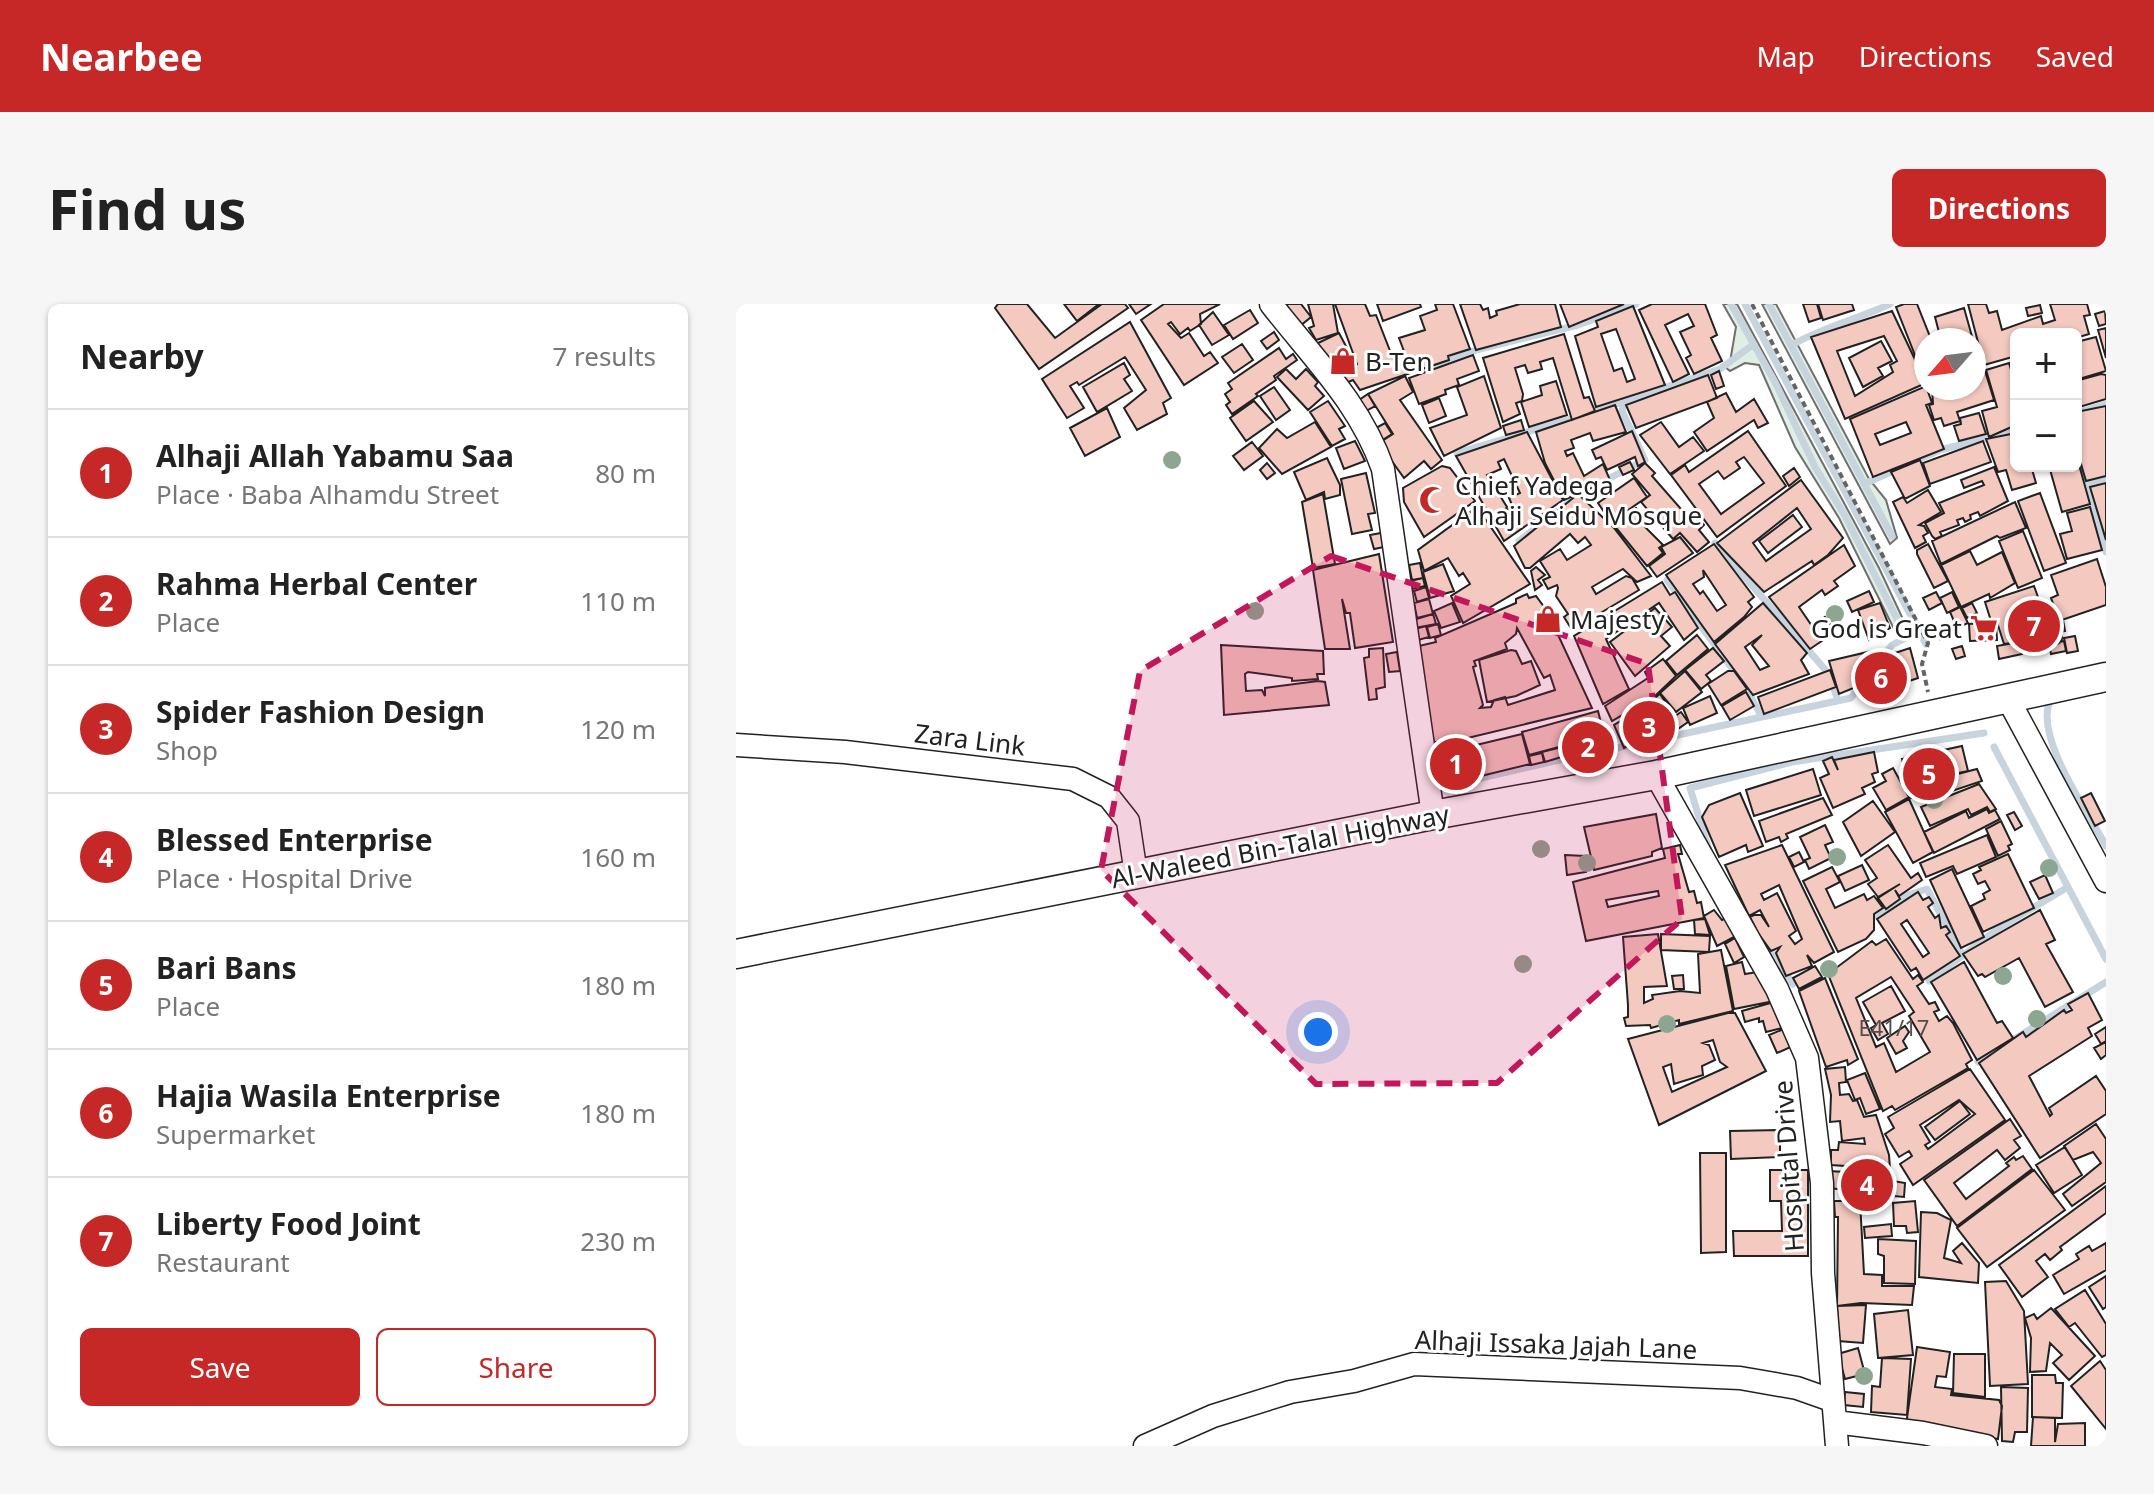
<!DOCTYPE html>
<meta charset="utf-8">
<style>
body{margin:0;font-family:"Noto Sans",sans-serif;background:#f6f6f6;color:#222}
.controls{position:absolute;right:24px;top:24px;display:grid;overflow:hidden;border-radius:12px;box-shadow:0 2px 6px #0004}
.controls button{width:72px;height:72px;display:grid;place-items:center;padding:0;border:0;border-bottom:2px solid #e0e0e0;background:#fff;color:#222;font:40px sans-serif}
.compass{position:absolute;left:1178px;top:24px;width:72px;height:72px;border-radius:50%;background:#fff;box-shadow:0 2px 6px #0004;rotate:242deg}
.you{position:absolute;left:582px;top:728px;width:28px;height:28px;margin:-20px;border:6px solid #fff;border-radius:50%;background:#1a73e8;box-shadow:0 0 0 12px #1a73e833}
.badge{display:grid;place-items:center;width:52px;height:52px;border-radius:50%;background:#c62828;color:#fff;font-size:26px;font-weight:700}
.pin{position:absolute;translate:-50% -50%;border:4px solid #fff;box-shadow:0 2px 8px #0006}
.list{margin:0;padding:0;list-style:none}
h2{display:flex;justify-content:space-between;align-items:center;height:104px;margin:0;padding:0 32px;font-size:34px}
h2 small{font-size:26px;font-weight:400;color:#767676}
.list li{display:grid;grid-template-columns:52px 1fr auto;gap:24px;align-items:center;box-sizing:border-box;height:128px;padding:0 32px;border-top:2px solid #e0e0e0}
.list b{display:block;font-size:30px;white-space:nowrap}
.list p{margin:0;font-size:26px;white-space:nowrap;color:#767676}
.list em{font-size:26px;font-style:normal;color:#767676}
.actions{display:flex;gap:16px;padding:24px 32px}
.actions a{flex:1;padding:18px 0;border:2px solid #c62828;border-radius:12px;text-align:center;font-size:28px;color:#c62828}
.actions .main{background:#c62828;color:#fff}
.map{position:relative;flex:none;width:1370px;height:1142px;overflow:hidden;border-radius:12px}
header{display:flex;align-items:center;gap:48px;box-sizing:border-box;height:112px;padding:0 40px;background:#c62828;color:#fff}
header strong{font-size:38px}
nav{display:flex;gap:44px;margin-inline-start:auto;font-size:28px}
.intro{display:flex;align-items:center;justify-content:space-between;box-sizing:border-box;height:192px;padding:0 48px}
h1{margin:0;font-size:56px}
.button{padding:20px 36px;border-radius:12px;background:#c62828;color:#fff;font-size:28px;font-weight:700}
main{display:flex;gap:48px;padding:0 48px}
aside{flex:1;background:#fff;border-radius:12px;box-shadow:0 2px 6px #0004}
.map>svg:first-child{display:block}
.green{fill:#e0efe3;stroke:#6f6f6f;stroke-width:2}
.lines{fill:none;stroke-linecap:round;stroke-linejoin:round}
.stream{stroke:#c7d3dd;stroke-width:7}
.building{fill:#f3c9c0;stroke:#222;stroke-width:2;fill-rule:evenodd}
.minor-casing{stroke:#222;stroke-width:25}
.tertiary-casing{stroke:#222;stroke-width:31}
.path{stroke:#646464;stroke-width:4;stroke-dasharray:6 4;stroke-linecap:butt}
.minor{stroke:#fff;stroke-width:22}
.tertiary{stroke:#fff;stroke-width:28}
.tree{fill:#8da692}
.marked{fill:#c2185b;fill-opacity:0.2;stroke:#c2185b;stroke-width:6;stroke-dasharray:16 10;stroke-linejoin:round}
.labels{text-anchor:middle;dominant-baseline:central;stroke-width:6;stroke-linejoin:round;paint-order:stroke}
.number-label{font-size:22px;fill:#564c4a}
.poi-label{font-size:26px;fill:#222;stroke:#fff;text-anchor:start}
.street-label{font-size:26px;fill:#222;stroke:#fff}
</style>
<header>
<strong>Nearbee</strong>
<nav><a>Map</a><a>Directions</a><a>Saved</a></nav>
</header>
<div class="intro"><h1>Find us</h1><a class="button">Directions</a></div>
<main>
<aside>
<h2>Nearby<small>7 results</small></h2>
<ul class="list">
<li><span class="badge">1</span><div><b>Alhaji Allah Yabamu Saa</b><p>Place · Baba Alhamdu Street</p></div><em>80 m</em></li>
<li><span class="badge">2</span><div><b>Rahma Herbal Center</b><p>Place</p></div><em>110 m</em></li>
<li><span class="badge">3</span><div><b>Spider Fashion Design</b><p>Shop</p></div><em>120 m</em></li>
<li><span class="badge">4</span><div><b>Blessed Enterprise</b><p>Place · Hospital Drive</p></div><em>160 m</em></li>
<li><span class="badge">5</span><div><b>Bari Bans</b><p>Place</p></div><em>180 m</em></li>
<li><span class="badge">6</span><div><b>Hajia Wasila Enterprise</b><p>Supermarket</p></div><em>180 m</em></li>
<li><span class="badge">7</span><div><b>Liberty Food Joint</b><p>Restaurant</p></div><em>230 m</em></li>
</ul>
<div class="actions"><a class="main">Save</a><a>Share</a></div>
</aside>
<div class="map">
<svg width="1370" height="1142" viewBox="0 0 1370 1142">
<rect width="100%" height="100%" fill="#fff"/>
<path class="green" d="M 987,0 L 1001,0 L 1143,264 L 1173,328 L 1162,333 L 1103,214 L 1059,143 L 1023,61 L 1009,59 L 994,67 L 989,63 L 994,58 L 1000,23 Z
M 1026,0 L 1040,0 L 1133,175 L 1150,196 L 1161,234 L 1154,240 Z"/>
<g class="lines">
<path class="stream" d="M 995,0 L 1039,78 L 1079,163 L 1108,210 L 1167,327
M 1009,0 L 1190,340
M 1033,0 L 1156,232
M 1056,41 C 1087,23 1122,15 1154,0
M 687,66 L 740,46 L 842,21 L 900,0
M 853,109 L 984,65 L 1018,40
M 1340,109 L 1370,100
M 721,149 L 841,113
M 1340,149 L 1370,248
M 866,178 L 909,156 L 886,107 L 889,96
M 1128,180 L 1204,146 L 1280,127
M 1349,181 L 1370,174
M 783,237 L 848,187
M 979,239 L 1093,370 L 1102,397
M 931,276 L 1011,385 L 1025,412
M 1136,365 L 1156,341 L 1183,327
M 1319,396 L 1314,397 C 1298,433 1352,508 1370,542
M 1258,443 L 1370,655
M 853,450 L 1115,394 L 1129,375
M 701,470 L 704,481 L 719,480 L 841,452
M 973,546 L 954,484 L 1056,458 L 1248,429
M 996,584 L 1019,620
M 1141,612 L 1172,591 L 1191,585 L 1226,650
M 1032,641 L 1057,680
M 1193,677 L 1263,624 L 1332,583
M 1242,758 L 1370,678"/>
</g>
<path class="building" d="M 262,0 L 291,0 L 319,34 L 366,0 L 389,0 L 392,4 L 303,65 L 259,4 Z
M 328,0 L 363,0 L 341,17 Z
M 393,0 L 415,0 L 400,10 Z
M 428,0 L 484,0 L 464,10 L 465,20 L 454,27 L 452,24 L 444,30 L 435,18 L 432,20 L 445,34 L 453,29 L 468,52 L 474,48 L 482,59 L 448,81 L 405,16 Z
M 545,0 L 565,0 L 575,13 L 564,22 Z
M 572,0 L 597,0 L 602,29 L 580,36 L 573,24 L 578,22 Z
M 599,0 L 629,0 L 634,12 L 640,11 L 660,62 L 672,58 L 663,34 L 689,26 L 684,12 L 701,6 L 699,0 L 717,0 L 734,45 L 712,52 L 713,56 L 624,86 L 617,76 L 610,79 L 605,70 L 621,60 Z
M 641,0 L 684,0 L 685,3 L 647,17 Z
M 724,0 L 744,0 L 747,6 L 752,4 L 754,14 L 761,11 L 760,7 L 784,0 L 819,0 L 825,23 L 740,46 Z
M 824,0 L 888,0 L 833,23 Z
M 916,0 L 969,0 L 981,31 L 975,34 L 986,57 L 958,70 L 950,54 L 955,51 L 944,28 L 958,22 L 952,10 L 929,21 L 953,70 L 937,78 L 903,6 Z
M 1067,0 L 1081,0 L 1085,14 L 1073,18 Z
M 1082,0 L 1116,0 L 1118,6 L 1087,16 Z
M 1168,0 L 1181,0 L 1195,35 L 1203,33 L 1190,36 L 1190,79 L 1160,3 Z
M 1232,0 L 1250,0 L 1253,9 L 1261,7 L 1266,26 L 1305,12 L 1307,20 L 1319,16 L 1314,0 L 1351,0 L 1354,11 L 1348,12 L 1353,30 L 1340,34 L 1340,30 L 1280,30 L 1280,52 L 1248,61 Z
M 1304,1 L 1306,9 L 1292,12 L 1290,4 Z
M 897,2 L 929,81 L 860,103 L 839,32 L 862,23 L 860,17 ZM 880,25 L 899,75 L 891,78 L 886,64 L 878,67 L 865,30 Z
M 1228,4 L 1237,36 L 1205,36 L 1199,13 Z
M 514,6 L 522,19 L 497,35 L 488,21 Z
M 1156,7 L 1190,79 L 1109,115 L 1075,33 ZM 1148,32 L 1161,57 L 1154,61 L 1157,68 L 1119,92 L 1101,47 Z
M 1369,7 L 1370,20 L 1363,22 L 1359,10 Z
M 477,8 L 493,31 L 476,41 L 463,21 Z
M 394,18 L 435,94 L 427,99 L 431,110 L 401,126 L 388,104 L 410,86 L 389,53 L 343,81 L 341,78 L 334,82 L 348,104 L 331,114 L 306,75 Z
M 1370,24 L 1370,54 L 1362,26 Z
M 538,28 L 543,36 L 531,45 L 525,37 Z
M 603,29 L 620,61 L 603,71 L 580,40 Z
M 828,30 L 848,94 L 853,93 L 859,107 L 836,116 L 817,54 L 804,58 L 806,65 L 792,69 L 789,61 L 779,64 L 787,90 L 786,97 L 780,99 L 784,110 L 767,118 L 747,54 Z
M 1360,33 L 1370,67 L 1343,75 L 1340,38 Z
M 1145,37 L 1156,57 L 1142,64 L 1147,72 L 1127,83 L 1113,54 Z
M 506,40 L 517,56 L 498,69 L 486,53 Z
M 1238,40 L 1245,66 L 1238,68 Z
M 543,44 L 550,55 L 557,50 L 561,56 L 538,72 L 540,76 L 520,90 L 522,92 L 496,110 L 490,101 L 494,98 L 489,90 L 496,85 L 492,79 Z
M 737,51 L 743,67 L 721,75 L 723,81 L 709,86 L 710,90 L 683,100 L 673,74 Z
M 388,59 L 394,71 L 388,75 L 396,87 L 361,108 L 347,83 Z
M 1273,59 L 1280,82 L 1280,121 L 1253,133 L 1246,107 L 1261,103 L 1250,66 Z
M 550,65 L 560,75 L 570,65 L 582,78 L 579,82 L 588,92 L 572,106 L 541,73 Z
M 983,67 L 988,82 L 980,85 L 975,71 Z
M 1249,67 L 1258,96 L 1221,108 L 1224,117 L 1208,122 L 1205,114 L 1198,116 L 1193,101 L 1197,100 L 1196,84 L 1238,84 L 1238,70 Z
M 1365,70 L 1370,71 L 1370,95 L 1340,104 L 1340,72 L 1343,76 Z
M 972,71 L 981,94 L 900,124 L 890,101 Z
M 669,72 L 677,88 L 664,96 L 706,156 L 695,165 L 688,157 L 668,174 L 643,139 L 657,130 L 632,90 Z
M 748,72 L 765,124 L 708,152 L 694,124 L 731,111 L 721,83 Z
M 820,77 L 831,111 L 793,123 L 785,98 L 806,91 L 804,82 Z
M 1190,82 L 1196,99 L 1190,101 L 1208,145 L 1137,173 L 1114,115 ZM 1170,118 L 1175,129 L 1144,141 L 1139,130 Z
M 538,83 L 554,106 L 540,116 L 524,92 Z
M 990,89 L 1000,108 L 1018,95 L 1032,119 L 1022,124 L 1018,116 L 971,147 L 958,128 L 978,114 L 971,98 Z
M 632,90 L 639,102 L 630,107 L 623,96 Z
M 703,94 L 710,112 L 693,119 L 686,101 Z
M 518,97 L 537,118 L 510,137 L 494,114 Z
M 592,97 L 609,122 L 603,125 L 609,135 L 596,142 L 574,108 Z
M 879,101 L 890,128 L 857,137 L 854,129 L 835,136 L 838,144 L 829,147 L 831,152 L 837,149 L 848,172 L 867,160 L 874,176 L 828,196 L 809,159 L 800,128 Z
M 1370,102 L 1370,172 L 1350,177 L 1340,143 L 1340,108 Z
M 371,104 L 384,133 L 349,152 L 334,124 Z
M 1243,109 L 1250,130 L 1223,137 L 1218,122 L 1225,120 L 1224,114 Z
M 785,116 L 788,126 L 770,131 L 767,122 Z
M 579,118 L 595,143 L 546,170 L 523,144 L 541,125 L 551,134 Z
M 925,118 L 943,143 L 957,133 L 968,147 L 934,170 L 904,131 Z
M 649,119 L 656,130 L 645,137 L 638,125 Z
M 896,127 L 909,158 L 902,162 L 899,153 L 871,166 L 865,153 L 860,155 L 856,146 Z
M 1012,127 L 1050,182 L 981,233 L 935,171 L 949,161 L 953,168 ZM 1008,153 L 1028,179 L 985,210 L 963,180 L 982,167 L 988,175 L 1004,164 L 1000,158 Z
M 791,128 L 827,196 L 768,237 L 720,152 ZM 768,155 L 784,189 L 773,194 L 777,203 L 768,207 L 771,203 L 751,171 L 765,165 L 762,158 Z
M 1280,129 L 1280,162 L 1295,162 L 1300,179 L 1276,186 L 1270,166 L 1262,168 L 1250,135 Z
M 619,137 L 629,157 L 608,165 L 600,144 Z
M 1247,137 L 1255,158 L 1194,180 L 1187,159 Z
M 516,138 L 527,152 L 508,166 L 497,152 Z
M 1340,150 L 1354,200 L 1326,208 L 1313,162 L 1340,162 Z
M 591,154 L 604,181 L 604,191 L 589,195 L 588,188 L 570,196 L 558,168 Z
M 1184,156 L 1194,182 L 1169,195 L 1155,168 Z
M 894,158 L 898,166 L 887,171 L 883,163 Z
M 531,159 L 539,169 L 531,175 L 524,166 Z
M 909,159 L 919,169 L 916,172 L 952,213 L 957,208 L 968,221 L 963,226 L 973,238 L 961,248 L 944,229 L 937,235 L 905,198 L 914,191 L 896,170 Z
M 706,162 L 714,164 L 739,197 L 688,233 L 668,198 L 667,184 Z
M 1258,163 L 1272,197 L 1244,212 L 1242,208 L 1234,211 L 1235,215 L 1229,218 L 1227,214 L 1221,216 L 1223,221 L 1204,228 L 1206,232 L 1199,235 L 1196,232 L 1189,219 L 1208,209 L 1203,199 L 1248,181 L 1246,177 L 1228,184 L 1225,176 Z
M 1058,164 L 1064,173 L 1053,182 L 1047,172 Z
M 630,169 L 639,209 L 632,210 L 636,226 L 616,230 L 605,175 Z
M 898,174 L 911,193 L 875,218 L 862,199 Z
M 1065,176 L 1107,234 L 1092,251 L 1078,261 L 1076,257 L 1028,288 L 981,239 ZM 1061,204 L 1075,225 L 1030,257 L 1017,239 Z
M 1370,179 L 1370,236 L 1354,183 Z
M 1192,186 L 1205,208 L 1183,221 L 1188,222 L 1192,229 L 1187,232 L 1190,238 L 1179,244 L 1157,198 L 1167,193 L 1171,199 Z
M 1304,189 L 1330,259 L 1308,267 L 1282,197 Z
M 587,190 L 599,260 L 577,264 L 566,198 Z
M 842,190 L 878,224 L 915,272 L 901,278 L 887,265 L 856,283 L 860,290 L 890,272 L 896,274 L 903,286 L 836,326 L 828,313 L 832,310 L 820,292 L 822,284 L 821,281 L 812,285 L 807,276 L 814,273 L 804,257 L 824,245 L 831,256 L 855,241 L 849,233 L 842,239 L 834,230 L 794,264 L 789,264 L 778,242 Z
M 1279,198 L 1290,224 L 1264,234 L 1261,232 L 1205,260 L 1196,237 Z
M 741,203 L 794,280 L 727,319 L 715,292 L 734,280 L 727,269 L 723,272 L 712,254 L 688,267 L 682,246 Z
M 1354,203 L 1366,246 L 1331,255 L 1324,230 L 1336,227 L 1331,209 Z
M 900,204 L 910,216 L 905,219 L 927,241 L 923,244 L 927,249 L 911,262 L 877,220 Z
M 1057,211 L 1066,223 L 1032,249 L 1023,237 Z
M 1287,227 L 1306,274 L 1282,284 L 1263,237 Z
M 645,229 L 648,243 L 638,245 L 634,231 Z
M 944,233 L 957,249 L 921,273 L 913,262 L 929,250 L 925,243 Z
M 978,240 L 1018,293 L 1012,298 L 1016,303 L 1008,313 L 978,338 L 930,271 ZM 967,266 L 990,301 L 981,307 L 967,287 L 964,290 L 957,280 L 968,273 Z
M 1192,240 L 1212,277 L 1198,284 L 1181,250 L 1181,246 Z
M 1108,241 L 1119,262 L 1098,277 L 1102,282 L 1089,291 L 1086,286 L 1063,303 L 1076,322 L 1089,313 L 1099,328 L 1074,345 L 1033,293 Z
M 1234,247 L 1241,261 L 1266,248 L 1279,279 L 1254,294 L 1253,290 L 1225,303 L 1205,261 Z
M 643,250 L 657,338 L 619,344 L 614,309 L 610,309 L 606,295 L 614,345 L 589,345 L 577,266 Z
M 1361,255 L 1370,283 L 1370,301 L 1323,317 L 1315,294 L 1322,291 L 1315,271 Z
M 684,259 L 687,274 L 676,276 L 673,261 Z
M 707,260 L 718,287 L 694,294 L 687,268 Z
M 800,263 L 809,271 L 802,276 L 806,281 L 799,286 L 795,267 Z
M 687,274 L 689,282 L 676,285 L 674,277 Z
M 926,278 L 934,291 L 939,288 L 962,324 L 948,336 L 923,299 L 870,335 L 893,385 L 867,400 L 838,332 Z
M 1298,282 L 1307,307 L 1286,314 L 1289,337 L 1268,340 L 1260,315 L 1255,317 L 1249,298 Z
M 690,283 L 693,294 L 681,298 L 678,287 Z
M 1133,287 L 1138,298 L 1116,308 L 1111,297 Z
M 1200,288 L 1206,299 L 1193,306 L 1187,294 Z
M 1216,288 L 1223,303 L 1211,309 L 1204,294 Z
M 791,290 L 793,294 L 800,292 L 811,307 L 856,404 L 715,438 L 694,438 L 683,342 L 700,338 L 699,334 L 780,299 L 780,295 ZM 781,324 L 808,374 L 814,371 L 819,386 L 772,401 L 769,393 L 758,396 L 755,403 L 744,404 L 747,401 L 737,363 L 740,362 L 738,357 L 771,345 L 769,339 L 780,330 Z
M 693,295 L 697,310 L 681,314 L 678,299 Z
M 716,299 L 724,318 L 705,324 L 698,307 Z
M 1027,299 L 1071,349 L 1065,356 L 1073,370 L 1017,391 L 979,340 ZM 1026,331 L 1016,341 L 1033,362 L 1024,366 L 1009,343 Z
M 1144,299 L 1154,324 L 1133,336 L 1122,306 Z
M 1236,299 L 1241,309 L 1231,314 L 1226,304 Z
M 1224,303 L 1232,319 L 1221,324 L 1214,308 Z
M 919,304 L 936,323 L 925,332 L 934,342 L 899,372 L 874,338 Z
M 1318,304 L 1320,317 L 1312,319 L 1309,305 Z
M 697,310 L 700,320 L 679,324 L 677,316 Z
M 1303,311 L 1307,328 L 1292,333 L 1287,316 Z
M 1327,316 L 1329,327 L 1314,330 L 1312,319 Z
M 1260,318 L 1261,336 L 1234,337 L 1233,320 Z
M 1211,319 L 1216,327 L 1204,335 L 1199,327 Z
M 702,320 L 705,331 L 694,334 L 691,323 Z
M 690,322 L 693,333 L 682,336 L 679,325 Z
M1314 334a6 6 0 1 1 12 0a6 6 0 1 1-12 0Z
M 961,331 L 972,345 L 941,371 L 930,357 Z
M 1339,332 L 1342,347 L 1331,349 L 1328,334 Z
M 1328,337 L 1330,347 L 1315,350 L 1313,340 Z
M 1283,338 L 1286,350 L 1263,355 L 1261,342 Z
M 485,341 L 587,347 L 588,370 L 581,370 L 582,375 L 556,377 L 556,374 L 512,368 L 509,370 L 510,387 L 526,386 L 529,392 L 529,384 L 582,377 L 589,378 L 593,401 L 488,411 Z
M 1226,342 L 1229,352 L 1220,355 L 1216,345 Z
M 647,344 L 649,383 L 640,385 L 641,395 L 633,396 L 628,354 L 633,353 L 633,345 Z
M 977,344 L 988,357 L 970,371 L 975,377 L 965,385 L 949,366 Z
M 1174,344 L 1182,374 L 1158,382 L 1150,352 Z
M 775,346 L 780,347 L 786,360 L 795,357 L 804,381 L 780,392 L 751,398 L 743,356 Z
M 1136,347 L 1147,372 L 1103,390 L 1093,357 Z
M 661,348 L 664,367 L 653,368 L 650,350 Z
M 927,355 L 940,372 L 919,392 L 876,417 L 869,402 L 912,374 L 909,368 Z
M 1094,366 L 1100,383 L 1028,410 L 1022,393 Z
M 949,367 L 966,388 L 940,408 L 924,389 Z
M 992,367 L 998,367 L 1011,385 L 985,401 L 972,380 Z
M 1010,388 L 1018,402 L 994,416 L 986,402 Z
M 924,390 L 939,412 L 945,408 L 952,418 L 926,436 L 904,405 Z
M 974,392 L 981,409 L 954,421 L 947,404 Z
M 903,406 L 918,427 L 894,436 L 896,439 L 888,444 L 878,421 Z
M 862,407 L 868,431 L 793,451 L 786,428 Z
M 786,430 L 794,460 L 741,473 L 736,442 Z
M 858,435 L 861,449 L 846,452 L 843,438 Z
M 842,438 L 846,452 L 834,456 L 830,442 Z
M 830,442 L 832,451 L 809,458 L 806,448 Z
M 1226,442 L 1232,467 L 1199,474 L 1202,488 L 1175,494 L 1166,455 Z
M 733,444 L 739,473 L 705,477 L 701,448 Z
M 1138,448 L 1142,468 L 1136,470 L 1139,478 L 1126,484 L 1129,490 L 1097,504 L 1084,474 L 1093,470 L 1087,457 L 1096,453 L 1102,466 L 1098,456 Z
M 806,449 L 808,458 L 795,461 L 793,452 Z
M 1157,464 L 1173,493 L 1150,506 L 1137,484 L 1150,477 L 1146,470 Z
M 1077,465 L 1085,491 L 1018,512 L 1010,486 Z
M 1241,465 L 1246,477 L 1213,488 L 1210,473 Z
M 1243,480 L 1260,505 L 1254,508 L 1251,503 L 1235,511 L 1232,505 L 1194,522 L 1185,503 Z
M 1004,489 L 1027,542 L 1012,548 L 1010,541 L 983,553 L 966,513 L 973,501 Z
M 1355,489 L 1369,517 L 1359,522 L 1345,494 Z
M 1087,494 L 1096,511 L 1050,530 L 1052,534 L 1045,538 L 1043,533 L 1030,538 L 1023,517 Z
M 1173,495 L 1197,548 L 1177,559 L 1149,508 Z
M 1137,497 L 1159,528 L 1125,552 L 1107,518 Z
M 1251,505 L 1253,509 L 1259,506 L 1264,515 L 1198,549 L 1188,528 L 1230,507 L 1233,514 Z
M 1278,508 L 1286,522 L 1279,526 L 1271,511 Z
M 920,510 L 926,544 L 916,548 L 916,552 L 858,566 L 848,523 Z
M 1265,517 L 1276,540 L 1272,542 L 1274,546 L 1262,552 L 1250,525 Z
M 1089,521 L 1097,538 L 1089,541 L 1095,554 L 1073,565 L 1069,556 L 1074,554 L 1064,533 Z
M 1251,531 L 1260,553 L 1221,570 L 1217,562 L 1190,573 L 1184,559 Z
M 944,541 L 946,550 L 942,550 L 953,588 L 958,587 L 961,599 L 965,598 L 968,614 L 850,637 L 837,578 L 929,554 L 927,545 ZM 922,587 L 923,592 L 872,603 L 870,596 Z
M 1046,541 L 1098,648 L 1078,659 L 1071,651 L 1076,662 L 1050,672 L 1040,649 L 1044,643 L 1035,647 L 1022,629 L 1014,613 L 1018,611 L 1025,611 L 1033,623 L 1024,606 L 1013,612 L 989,561 ZM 1043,581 L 1066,635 L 1059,640 L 1053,632 L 1060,627 L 1041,589 L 1028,596 L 1025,590 Z
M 1152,541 L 1175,574 L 1182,569 L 1186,576 L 1163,592 L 1159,586 L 1164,595 L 1150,605 L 1142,594 L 1164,580 L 1142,593 L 1132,580 L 1141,574 L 1129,556 Z
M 1063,548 L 1068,558 L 1058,563 L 1053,553 Z
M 1272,550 L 1298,604 L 1247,628 L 1235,602 L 1249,595 L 1247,590 L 1254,586 L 1249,577 L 1242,580 L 1237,570 L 1245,566 L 1243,563 Z
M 829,551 L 849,552 L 850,568 L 831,571 Z
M 1126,561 L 1133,576 L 1109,587 L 1102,572 Z
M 1096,563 L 1104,578 L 1090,585 L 1099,604 L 1128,590 L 1131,596 L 1138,592 L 1147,604 L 1138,610 L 1138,626 L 1130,635 L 1102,648 L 1067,577 Z
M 1216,565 L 1248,633 L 1225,644 L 1194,576 Z
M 1309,571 L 1317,589 L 1303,595 L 1294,578 Z
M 1182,588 L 1187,596 L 1193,593 L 1197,599 L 1192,603 L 1199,614 L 1203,611 L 1205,624 L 1210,622 L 1214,628 L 1210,631 L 1224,652 L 1187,676 L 1180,664 L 1175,667 L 1141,615 ZM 1171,616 L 1193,649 L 1187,653 L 1165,620 Z
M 978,606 L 986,616 L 990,614 L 1000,632 L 981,642 L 968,612 Z
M 1304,606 L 1319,636 L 1310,640 L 1337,688 L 1309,703 L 1283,654 L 1249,673 L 1246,670 L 1242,672 L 1227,650 Z
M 969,615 L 974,631 L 959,630 L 958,616 Z
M 922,630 L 931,682 L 908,683 L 908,699 L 917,695 L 916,691 L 944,687 L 964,689 L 962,650 L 985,646 L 997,707 L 943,720 L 943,716 L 915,724 L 914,721 L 890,722 L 888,714 L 892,713 L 892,701 L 887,633 Z
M 925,630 L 974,632 L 973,648 L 925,646 Z
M 999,634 L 1008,653 L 998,659 L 989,640 Z
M 1150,635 L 1177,675 L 1182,671 L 1187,678 L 1181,682 L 1193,700 L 1199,698 L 1203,706 L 1198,708 L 1203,717 L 1211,712 L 1217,719 L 1236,756 L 1230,760 L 1232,764 L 1159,806 L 1156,802 L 1147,807 L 1092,670 L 1136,637 L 1140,641 ZM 1155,673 L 1178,708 L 1173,712 L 1194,748 L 1160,768 L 1148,739 L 1140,743 L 1120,694 Z
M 1006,658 L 1009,670 L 1021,668 L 1038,697 L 998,705 L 990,662 Z
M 1228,658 L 1261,719 L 1266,717 L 1277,734 L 1241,756 L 1195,678 Z
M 1079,662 L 1086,673 L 1063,685 L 1057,674 Z
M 947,671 L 948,685 L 938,685 L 936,672 Z
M 1089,674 L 1122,755 L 1112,761 L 1111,756 L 1090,763 L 1063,687 Z
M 1155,682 L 1169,707 L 1146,719 L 1152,730 L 1142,736 L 1135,724 L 1140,721 L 1127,698 Z
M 1352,689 L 1366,716 L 1352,724 L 1356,732 L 1293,772 L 1314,812 L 1316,810 L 1313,804 L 1360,772 L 1370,787 L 1370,810 L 1304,854 L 1243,759 L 1287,728 L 1290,733 L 1328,706 L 1330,709 L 1336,706 L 1332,700 Z
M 1038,698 L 1046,724 L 1030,728 L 1027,717 L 1023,718 L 1023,714 L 1009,718 L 1006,707 Z
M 992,709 L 999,709 L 1030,767 L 923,821 L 892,735 ZM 977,736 L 984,758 L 991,763 L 936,788 L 927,763 L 935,760 L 938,780 L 967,771 L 966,762 L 979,756 L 973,741 L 967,739 Z
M 1169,722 L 1173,728 L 1167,737 L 1171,744 L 1160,750 L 1151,734 Z
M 1370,723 L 1370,737 L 1365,740 L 1359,730 Z
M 1050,724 L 1057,742 L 1041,749 L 1033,731 Z
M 1370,738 L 1370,751 L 1365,755 L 1358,744 Z
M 1109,763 L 1110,778 L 1103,779 L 1104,791 L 1113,790 L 1117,797 L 1121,796 L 1128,813 L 1140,811 L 1153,851 L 1154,865 L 1095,861 L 1095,846 L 1102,846 L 1103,838 L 1129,840 L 1128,834 L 1106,837 L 1104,817 L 1094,818 L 1095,791 L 1089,765 Z
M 1234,765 L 1269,816 L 1177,881 L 1164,860 L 1176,852 L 1173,847 L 1163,853 L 1149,830 L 1158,824 L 1152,813 ZM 1223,796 L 1239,810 L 1192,845 L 1189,841 L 1194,838 L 1184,821 Z
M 1129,769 L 1144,805 L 1130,810 L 1124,794 L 1119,796 L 1111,776 Z
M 1224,797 L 1234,810 L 1199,836 L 1189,823 Z
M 1274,815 L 1285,832 L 1278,836 L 1284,844 L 1269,856 L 1261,846 L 1218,879 L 1230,895 L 1273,862 L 1270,859 L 1278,853 L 1280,856 L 1287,852 L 1296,865 L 1221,922 L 1188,876 Z
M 1360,820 L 1370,835 L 1370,878 L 1336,902 L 1327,890 L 1365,859 L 1357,848 L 1337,856 L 1328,842 Z
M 1044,826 L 1044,853 L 995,855 L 994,827 Z
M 1329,843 L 1346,871 L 1318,889 L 1300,861 Z
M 964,849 L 990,849 L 990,948 L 965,949 Z
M 1034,866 L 1072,866 L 1072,952 L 998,952 L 997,927 L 1046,927 L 1045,897 L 1034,897 Z
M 1298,866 L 1329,906 L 1251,963 L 1221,924 Z
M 1093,867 L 1141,870 L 1140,874 L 1169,879 L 1168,893 L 1158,892 L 1156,895 L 1120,891 L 1120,888 L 1094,884 Z
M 1370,882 L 1370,909 L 1324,943 L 1326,946 L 1314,956 L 1309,950 L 1300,957 L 1312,973 L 1286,993 L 1263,961 Z
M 1098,897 L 1124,897 L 1128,970 L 1146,971 L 1146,982 L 1178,982 L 1176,1001 L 1125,999 L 1101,1002 L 1102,913 L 1099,913 Z
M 1179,897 L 1182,928 L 1171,929 L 1170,922 L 1158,922 L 1157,899 Z
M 1185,908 L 1201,909 L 1215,916 L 1208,954 L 1225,959 L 1217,947 L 1226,939 L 1243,959 L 1242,979 L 1183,973 Z
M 1155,920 L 1156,932 L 1129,934 L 1128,923 Z
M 1142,935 L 1180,937 L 1179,980 L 1148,979 L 1148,952 L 1142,950 Z
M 1370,939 L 1370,966 L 1328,990 L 1317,971 L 1343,955 L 1340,950 L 1353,942 L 1356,947 Z
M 1370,972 L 1370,1003 L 1367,1005 L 1353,983 Z
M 1270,977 L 1288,1007 L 1292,1080 L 1254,1082 L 1249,978 Z
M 1349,986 L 1370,1020 L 1370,1051 L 1366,1053 L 1339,1019 L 1333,1023 L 1319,1005 Z
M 1130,1001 L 1127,1039 L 1102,1037 L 1101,1002 Z
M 1315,1004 L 1359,1052 L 1333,1076 L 1317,1059 L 1326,1051 L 1314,1039 L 1310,1067 L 1294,1068 L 1295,1034 L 1289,1014 L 1298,1010 L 1301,1015 Z
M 1172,1006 L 1177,1051 L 1142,1054 L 1138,1010 Z
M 1181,1043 L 1214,1048 L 1210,1073 L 1201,1072 L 1199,1083 L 1216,1085 L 1215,1091 L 1263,1096 L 1266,1102 L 1262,1135 L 1170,1121 Z
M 1122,1044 L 1129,1070 L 1109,1075 L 1102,1050 Z
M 1218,1050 L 1249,1050 L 1249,1093 L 1217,1089 Z
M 1146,1054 L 1175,1055 L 1171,1111 L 1135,1108 L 1136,1082 L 1144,1083 Z
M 1364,1057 L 1370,1066 L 1370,1125 L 1335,1082 Z
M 1296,1071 L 1319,1071 L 1320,1079 L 1327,1079 L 1326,1114 L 1296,1113 Z
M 1265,1083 L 1292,1084 L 1291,1128 L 1279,1128 L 1277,1138 L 1266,1137 Z
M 1109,1088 L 1128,1090 L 1127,1103 L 1108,1101 Z
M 1297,1113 L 1319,1114 L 1319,1138 L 1322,1120 L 1349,1119 L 1349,1142 L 1295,1142 Z"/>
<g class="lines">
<g class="minor-casing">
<path id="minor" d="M 535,0 C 577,54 624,99 647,165 L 697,511
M 1272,395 L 1370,577
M 0,441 L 109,448 L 337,475 L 373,493 L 392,517 L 400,570
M 920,471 L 1041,685 L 1071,754 L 1086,879 L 1087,969 L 1101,1142
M 1099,1118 L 1187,1129 L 1250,1142
M 409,1142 L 477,1112 L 554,1088 L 618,1077 L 678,1060 L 1004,1074 L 1061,1084 L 1095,1096"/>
</g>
<g class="tertiary-casing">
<path id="tertiary" d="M 0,650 L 697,511 L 920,471 L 1370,373"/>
</g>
<path class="path" d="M 1016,0 L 1192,339 L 1186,360 L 1192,388"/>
<use href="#minor" class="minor"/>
<use href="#tertiary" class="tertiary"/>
</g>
<g class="tree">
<circle cx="436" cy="156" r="9"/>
<circle cx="519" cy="307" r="9"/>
<circle cx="1099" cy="310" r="9"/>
<circle cx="1198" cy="496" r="9"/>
<circle cx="805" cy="545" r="9"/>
<circle cx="1101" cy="553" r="9"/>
<circle cx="851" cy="559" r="9"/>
<circle cx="1313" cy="564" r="9"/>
<circle cx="787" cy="660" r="9"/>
<circle cx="1093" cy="665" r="9"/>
<circle cx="1267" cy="672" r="9"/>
<circle cx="1301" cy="715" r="9"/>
<circle cx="931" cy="720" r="9"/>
<circle cx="1128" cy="1072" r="9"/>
</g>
<path class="marked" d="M 595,252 L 912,360 L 946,615 L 761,779 L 580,780 L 365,566 L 404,367 Z"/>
<defs>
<g id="shop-bare" transform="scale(2.16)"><path d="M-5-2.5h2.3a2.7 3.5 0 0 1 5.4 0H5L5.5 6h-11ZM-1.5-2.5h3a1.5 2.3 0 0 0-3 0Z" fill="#c62828" stroke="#fff" stroke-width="2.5" paint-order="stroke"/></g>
<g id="mosque-bare" transform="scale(2.16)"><path d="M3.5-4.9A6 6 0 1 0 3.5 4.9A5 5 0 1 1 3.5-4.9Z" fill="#c62828" stroke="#fff" stroke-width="2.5" paint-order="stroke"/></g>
<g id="supermarket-bare" transform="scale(2.16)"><path d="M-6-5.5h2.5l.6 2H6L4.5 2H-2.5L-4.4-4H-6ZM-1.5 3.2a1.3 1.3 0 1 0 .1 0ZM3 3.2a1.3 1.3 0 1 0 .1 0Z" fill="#c62828" stroke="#fff" stroke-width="2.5" paint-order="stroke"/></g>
</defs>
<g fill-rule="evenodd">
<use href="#shop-bare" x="607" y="57"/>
<use href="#mosque-bare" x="697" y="196"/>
<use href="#shop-bare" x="812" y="315"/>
<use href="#supermarket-bare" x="1248" y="324"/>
</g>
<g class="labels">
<g class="number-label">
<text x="1158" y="723">E41/17</text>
</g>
<g class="poi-label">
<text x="629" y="57">B-Ten</text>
<text x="719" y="181">Chief Yadega<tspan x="719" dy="30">Alhaji Seidu Mosque</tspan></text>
<text x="834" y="315">Majesty</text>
<text x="1226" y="324" text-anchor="end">God is Great</text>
</g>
<g class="street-label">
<text transform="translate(234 435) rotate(7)">Zara Link</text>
<text transform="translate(544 542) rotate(-11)">Al-Waleed Bin-Talal Highway</text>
<text transform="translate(1052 862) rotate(-94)">Hospital Drive</text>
<text transform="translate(820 1040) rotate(2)">Alhaji Issaka Jajah Lane</text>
</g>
</g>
</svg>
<div class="controls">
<button>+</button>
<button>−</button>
</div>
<svg class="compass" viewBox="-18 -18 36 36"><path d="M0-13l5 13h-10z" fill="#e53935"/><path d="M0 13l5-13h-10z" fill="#767676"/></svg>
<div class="you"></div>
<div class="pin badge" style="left:720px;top:460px">1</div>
<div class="pin badge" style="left:852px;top:443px">2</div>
<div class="pin badge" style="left:913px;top:423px">3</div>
<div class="pin badge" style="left:1131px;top:881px">4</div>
<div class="pin badge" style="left:1193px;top:470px">5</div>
<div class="pin badge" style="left:1145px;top:374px">6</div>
<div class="pin badge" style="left:1298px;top:322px">7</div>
</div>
</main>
